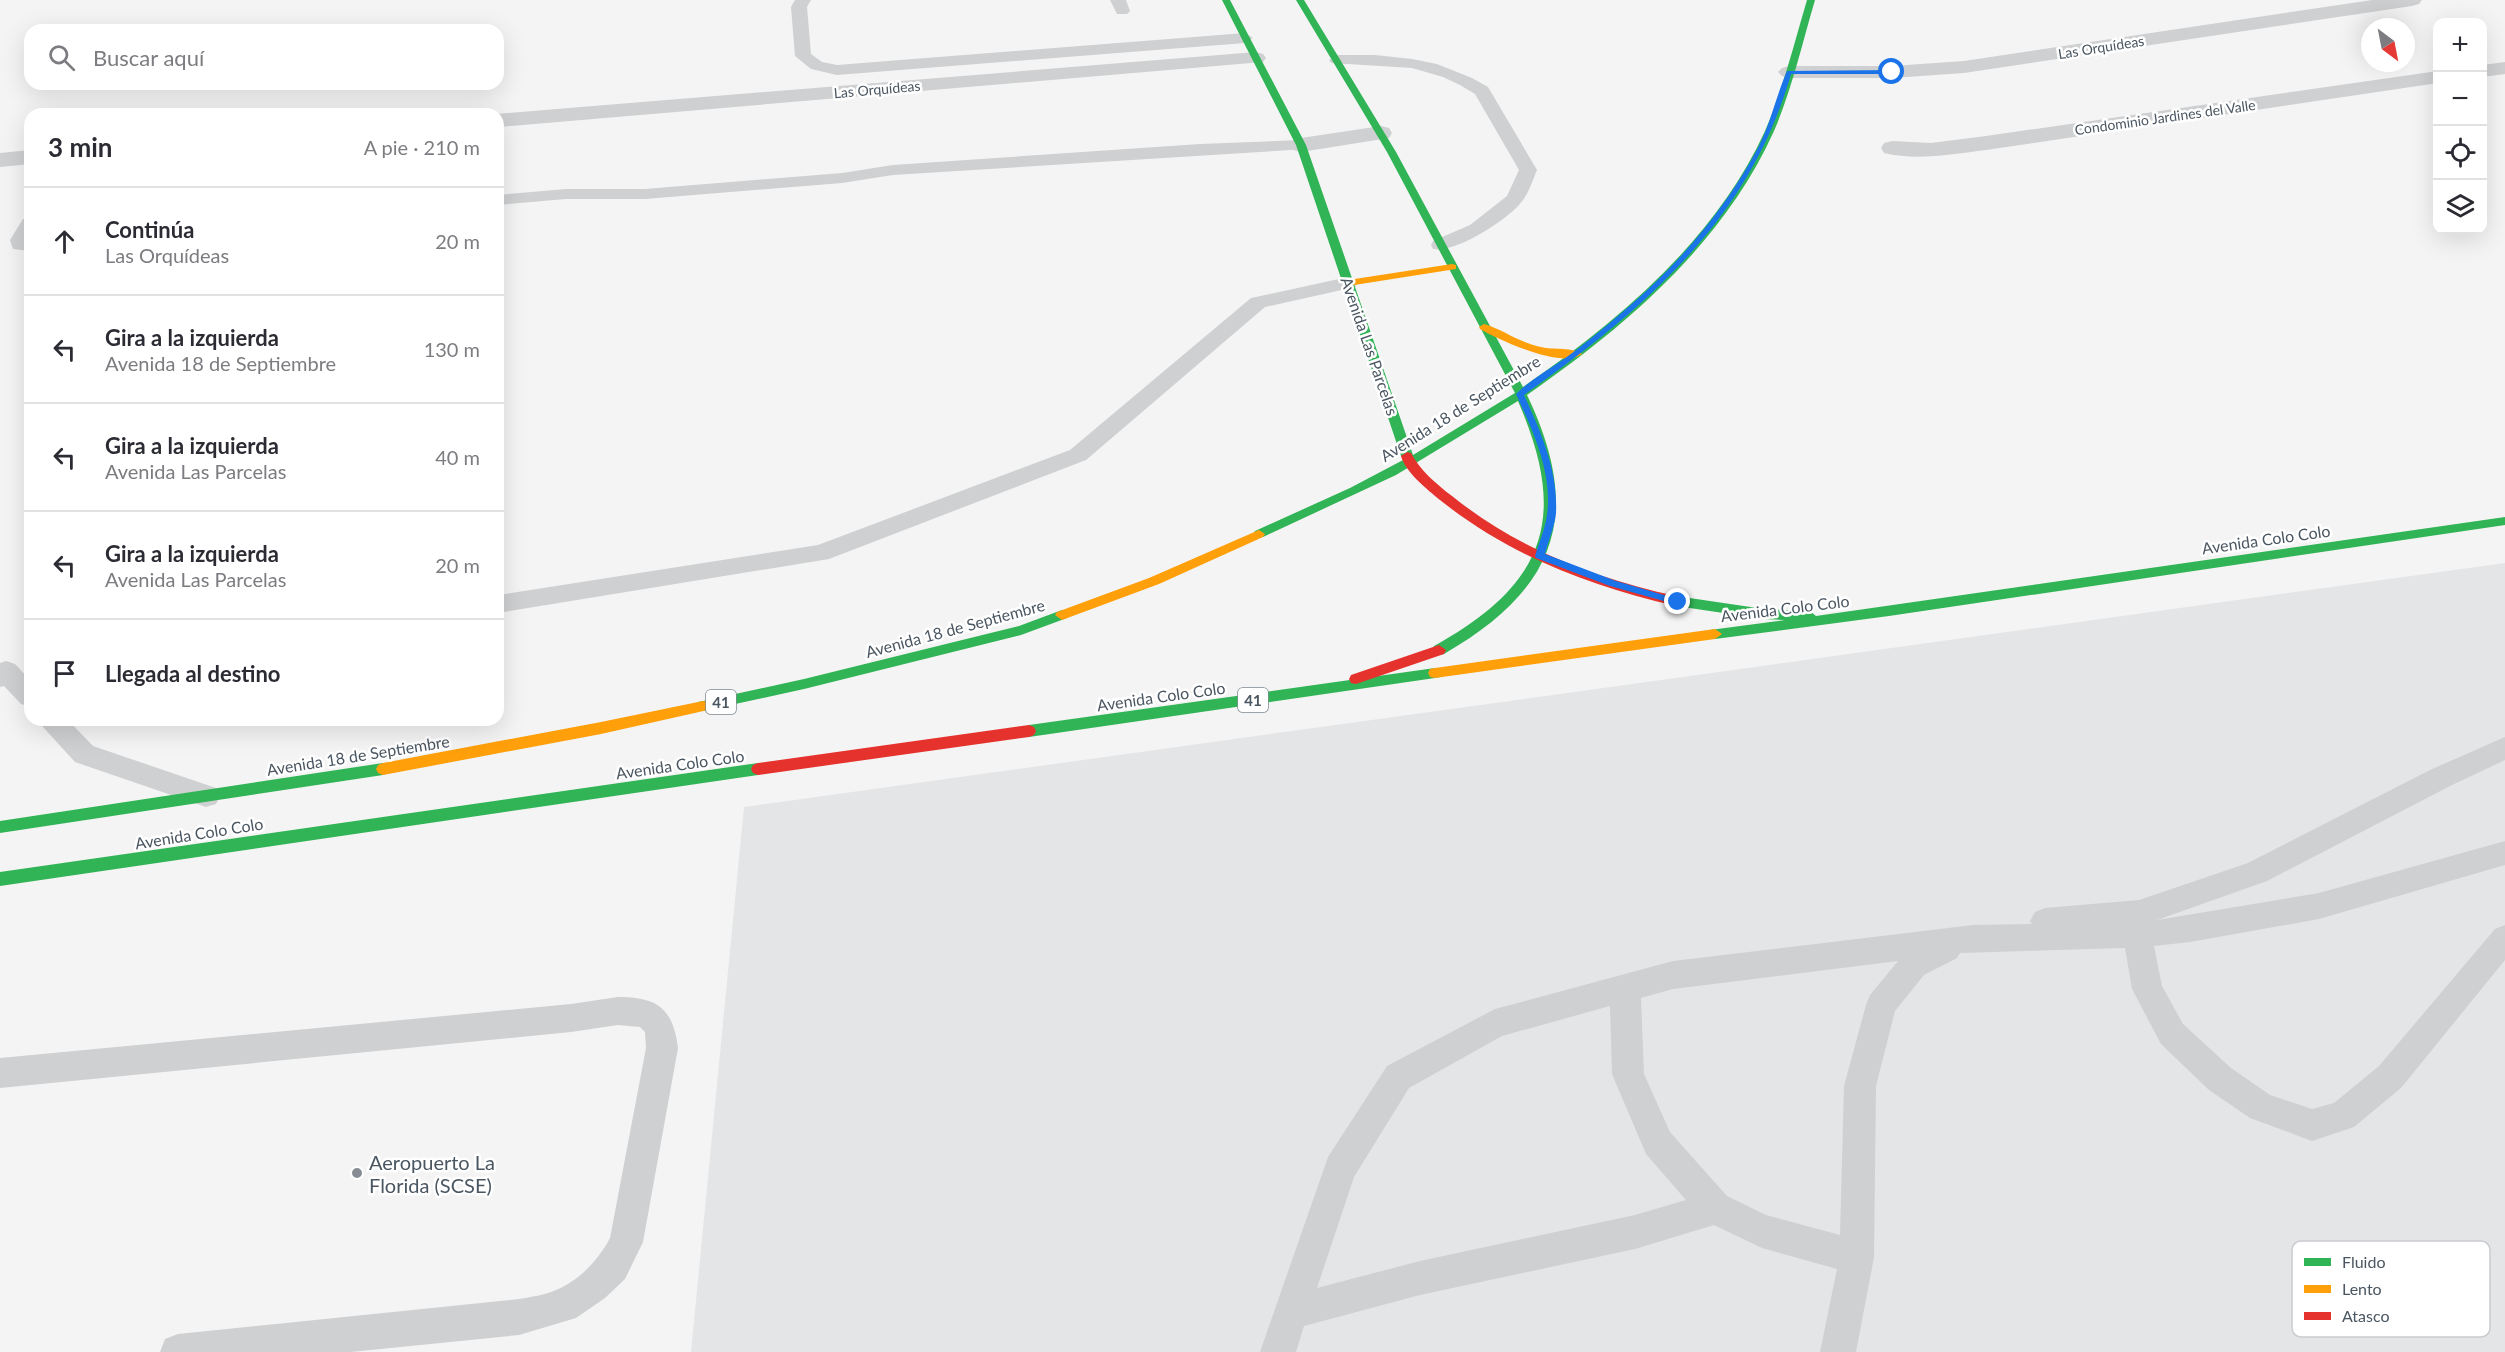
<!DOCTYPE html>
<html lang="es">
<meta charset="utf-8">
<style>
body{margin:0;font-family:Lato,sans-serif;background:#f7f7f7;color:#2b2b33}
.controls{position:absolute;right:18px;top:18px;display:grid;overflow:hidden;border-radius:12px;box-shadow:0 6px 24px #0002}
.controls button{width:54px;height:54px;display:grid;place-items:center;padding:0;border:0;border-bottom:2px solid #e1e1e2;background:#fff;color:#2b2b33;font:30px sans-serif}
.compass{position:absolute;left:2361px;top:18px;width:54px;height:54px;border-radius:50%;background:#fff;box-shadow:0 6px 24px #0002;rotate:148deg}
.stop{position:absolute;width:18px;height:18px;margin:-14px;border:4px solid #1a73e8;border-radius:50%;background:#fff}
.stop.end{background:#1a73e8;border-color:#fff;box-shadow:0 2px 6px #0008}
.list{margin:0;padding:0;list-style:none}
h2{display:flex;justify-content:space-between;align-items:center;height:78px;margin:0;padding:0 24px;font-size:26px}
h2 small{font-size:20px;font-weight:400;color:#7c7c81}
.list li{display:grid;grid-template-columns:39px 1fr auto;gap:18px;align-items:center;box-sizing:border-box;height:108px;padding:0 24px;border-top:2px solid #e1e1e2}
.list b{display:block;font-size:22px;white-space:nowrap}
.list p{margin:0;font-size:20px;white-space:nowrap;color:#7c7c81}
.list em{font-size:20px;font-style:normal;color:#7c7c81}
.icon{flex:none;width:33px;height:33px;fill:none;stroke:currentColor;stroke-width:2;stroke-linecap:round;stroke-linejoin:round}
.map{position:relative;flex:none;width:2505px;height:1352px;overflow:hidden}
.search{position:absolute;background:#fff;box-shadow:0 6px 24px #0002;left:24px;top:24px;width:480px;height:66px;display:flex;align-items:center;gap:15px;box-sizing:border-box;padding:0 21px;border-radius:18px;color:#7c7c81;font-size:22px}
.panel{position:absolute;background:#fff;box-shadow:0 6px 24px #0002;left:24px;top:108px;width:480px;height:618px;border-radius:18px}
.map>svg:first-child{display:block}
.airport{fill:#e4e5e7}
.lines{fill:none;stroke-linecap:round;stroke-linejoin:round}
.lane{fill:#ced0d2;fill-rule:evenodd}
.street{fill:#ced0d2;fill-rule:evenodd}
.fast{fill:#30b455;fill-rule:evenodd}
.slow{fill:#ff9f0a;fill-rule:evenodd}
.jam{fill:#e5322d;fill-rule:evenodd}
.route{fill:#1a73e8}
.poi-dot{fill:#868d94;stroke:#fff;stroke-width:2}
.labels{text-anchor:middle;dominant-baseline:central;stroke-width:5;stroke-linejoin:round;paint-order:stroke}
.far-street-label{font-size:14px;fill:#4a5661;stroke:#fff}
.shield{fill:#fff;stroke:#808990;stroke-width:1.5}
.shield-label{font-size:15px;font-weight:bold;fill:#4a5661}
.street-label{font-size:16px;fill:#4a5661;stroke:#fff}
.near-poi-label{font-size:20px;fill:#4a5661;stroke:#fff;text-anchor:start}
.key{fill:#fff;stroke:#c9ccd0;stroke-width:1.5}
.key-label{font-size:16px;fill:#4a5661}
</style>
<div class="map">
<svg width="2505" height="1352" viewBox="0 0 2505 1352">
<rect width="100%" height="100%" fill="#f4f4f4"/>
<path class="airport" d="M 2505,563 L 2505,1352 L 691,1352 L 744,807 Z"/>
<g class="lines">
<path class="lane" d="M 795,0 L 811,0 L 807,7 L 811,54 L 822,62 L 837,65 L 1245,33 L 1253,38 L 1245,43 L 837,75 L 811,69 L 795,56 L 791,7 Z
M 1110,0 L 1126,0 L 1130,11 L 1127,14 L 1117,14 Z
M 1337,55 L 1375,55 L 1412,59 L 1437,64 L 1472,78 L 1488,87 L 1537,170 C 1533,180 1529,192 1523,200 C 1511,218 1455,254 1433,249 L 1431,245 L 1433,241 L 1470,225 L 1507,196 L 1519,170 L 1475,94 L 1460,85 L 1443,77 L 1412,68 L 1331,63 L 1329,60 Z
M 1301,140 L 1307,141 L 1310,145 L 1307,149 L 893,175 L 842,183 L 645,199 L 566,199 L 498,205 L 498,195 L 566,189 L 645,189 L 842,173 L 893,165 L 1200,144 Z
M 30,217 L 30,251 L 13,249 L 10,240 L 23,219 Z
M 1348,277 L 1355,279 L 1358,283 L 1355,287 L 1265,307 L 1086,460 L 829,559 L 498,613 L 498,595 L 818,545 L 1070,450 L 1251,298 Z
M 6,661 L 15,664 L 30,680 L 30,707 L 21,704 L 4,686 L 0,687 L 0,663 Z
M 39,720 L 68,720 L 93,746 L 216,788 L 220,796 L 216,804 L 206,807 L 75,762 L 43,727 Z
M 2505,737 L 2505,760 L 2450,786 L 2267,881 L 2157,920 L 2319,893 L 2505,841 L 2505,865 L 2319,919 L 2190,942 L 2154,946 L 2162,986 L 2183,1024 L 2231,1068 L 2270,1095 L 2312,1109 L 2334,1103 L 2379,1066 L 2495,929 L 2505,925 L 2505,960 L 2401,1088 L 2354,1127 L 2312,1141 L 2250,1118 L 2209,1090 L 2161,1044 L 2132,989 L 2125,948 L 1960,953 L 1957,958 L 1924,975 L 1895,1011 L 1876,1086 L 1874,1257 L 1856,1352 L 1820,1352 L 1837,1269 L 1762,1248 L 1714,1225 L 1635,1249 L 1420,1295 L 1304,1326 L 1296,1352 L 1260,1352 L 1328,1157 L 1387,1066 L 1495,1009 L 1673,961 L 1973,925 L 2032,924 L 2030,921 L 2035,912 L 2045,908 L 2139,900 L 2248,863 L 2430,770 ZM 1898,961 L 1870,995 L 1866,1005 L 1844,1086 L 1840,1235 L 1766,1215 L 1727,1196 L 1670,1132 L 1644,1074 L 1641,998 L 1673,989 ZM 1610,1006 L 1612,1074 L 1646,1154 L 1686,1200 L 1635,1215 L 1420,1261 L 1317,1288 L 1354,1177 L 1409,1088 L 1502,1036 Z
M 618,997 C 657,997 673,1008 678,1048 L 643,1242 L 625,1279 L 605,1298 L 576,1318 L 519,1335 L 351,1352 L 160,1352 L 165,1339 L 178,1334 L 519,1299 C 531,1297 545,1295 556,1290 C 579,1281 599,1259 610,1238 L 646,1048 L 645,1032 L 640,1027 L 618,1025 L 571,1032 L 0,1088 L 0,1058 L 571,1004 Z"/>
<path class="street" d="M 2372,0 L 2422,0 L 2419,4 L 2412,6 L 1964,73 L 1892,78 L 1789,78 L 1782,76 L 1778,72 L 1782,68 L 1789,66 L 1892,66 L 1964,61 Z
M 1256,52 L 1263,54 L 1266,58 L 1263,62 L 498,127 L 498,114 L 495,114 Z
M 2505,62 L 2505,74 L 2482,77 L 2482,65 Z
M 2438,71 L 2438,83 L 1986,150 C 1953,154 1917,161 1884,153 L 1881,148 L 1884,143 L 1892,141 L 1931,143 L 1986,136 Z
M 1381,126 L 1389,128 L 1392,133 L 1389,138 L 1301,152 L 1293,150 L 1290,145 L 1293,140 L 1301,138 Z
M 30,150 L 30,164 L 0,167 L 0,153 Z"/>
<path class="fast" d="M 1222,0 L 1230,0 L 1306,145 L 1413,455 L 1515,393 L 1387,152 L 1296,0 L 1304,0 L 1396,152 L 1523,387 C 1620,320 1715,240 1765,131 C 1783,89 1794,44 1807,0 L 1815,0 C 1802,44 1792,89 1774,131 C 1723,244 1626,326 1527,395 C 1584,514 1557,589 1444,654 L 1439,655 L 1432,650 L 1434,646 C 1546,584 1569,518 1518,401 L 1396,475 L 1263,537 L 1255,537 L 1253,534 L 1255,531 L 1350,488 L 1405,459 L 1401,456 L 1296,145 Z
M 2505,517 L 2505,525 L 1889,616 L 1715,639 L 1708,634 L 1710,630 L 1785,620 L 1764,619 L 1676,606 L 1670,601 L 1676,596 L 1764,609 L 1810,611 L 1816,616 Z
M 1062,610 L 1067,612 L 1069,615 L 1067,618 L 1021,635 L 804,689 L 703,711 L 698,710 L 696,706 L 698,702 L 703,701 L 804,679 L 1019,626 Z
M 1435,668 L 1440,669 L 1442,673 L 1440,677 L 1435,678 L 1029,737 L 1024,735 L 1022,731 L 1024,727 L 1029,725 Z
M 383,763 L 388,765 L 390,769 L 388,773 L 383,775 L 0,833 L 0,821 Z
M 758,763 L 763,765 L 765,769 L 763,773 L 758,775 L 0,886 L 0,872 Z"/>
<path class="slow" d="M 1452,264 L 1456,265 L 1456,269 L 1348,286 L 1343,283 L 1348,280 Z
M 1484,324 C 1504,330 1520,343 1541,347 C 1553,350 1574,347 1582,354 C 1564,370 1499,340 1480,329 L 1479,327 Z
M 1259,530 L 1265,534 L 1263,537 L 1159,584 L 1062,620 L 1055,615 L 1057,612 L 1149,578 Z
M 1715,629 L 1722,634 L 1715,639 L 1435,678 L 1430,677 L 1428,673 L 1430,669 L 1435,668 Z
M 703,701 L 708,702 L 710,706 L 708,710 L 601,734 L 383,775 L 378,773 L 376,769 L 378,765 L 383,763 L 601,722 Z"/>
<path class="jam" d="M 1407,452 L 1411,453 C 1420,470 1436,484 1452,496 C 1518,549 1594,578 1676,596 L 1682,601 L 1676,606 C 1590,586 1510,556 1440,500 C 1427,489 1406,473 1401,456 Z
M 1439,645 L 1446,650 L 1444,654 L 1356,684 L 1351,683 L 1349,679 L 1351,675 Z
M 1029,725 L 1034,727 L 1036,731 L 1034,735 L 1029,737 L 758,775 L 753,773 L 751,769 L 753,765 L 758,763 Z"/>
</g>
<path class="route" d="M 1787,71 L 1892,70 L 1895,72 L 1892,74 L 1791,74 C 1749,221 1644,309 1524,395 C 1541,432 1558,471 1556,513 C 1555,526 1548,541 1545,554 L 1616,581 L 1681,600 L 1683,602 L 1678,605 L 1610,586 L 1536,558 L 1535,556 C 1539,543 1545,529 1547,515 C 1553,474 1533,431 1516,394 C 1529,381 1548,370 1564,359 C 1585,344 1605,327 1625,310 C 1678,265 1725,210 1758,148 C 1771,123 1776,96 1787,71 Z"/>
<circle class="poi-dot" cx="357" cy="1173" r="6"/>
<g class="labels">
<g class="far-street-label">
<text transform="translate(2101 47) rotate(-9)">Las Orquídeas</text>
<text transform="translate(877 89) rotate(-5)">Las Orquídeas</text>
<text transform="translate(2165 117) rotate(-8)">Condominio Jardines del Valle</text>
</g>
<g class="shield">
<rect x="1238" y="688" width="30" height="24" rx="4.5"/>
<rect x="706" y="690" width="30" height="24" rx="4.5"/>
</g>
<g class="shield-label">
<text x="1253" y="700">41</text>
<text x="721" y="702">41</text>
</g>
<g class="street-label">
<text transform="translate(1370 346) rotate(71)">Avenida Las Parcelas</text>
<text transform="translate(1460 408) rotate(-32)">Avenida 18 de Septiembre</text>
<text transform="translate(2266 539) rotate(-8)">Avenida Colo Colo</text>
<text transform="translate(1785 608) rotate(-7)">Avenida Colo Colo</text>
<text transform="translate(955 628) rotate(-15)">Avenida 18 de Septiembre</text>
<text transform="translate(1161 696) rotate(-8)">Avenida Colo Colo</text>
<text transform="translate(358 755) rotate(-9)">Avenida 18 de Septiembre</text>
<text transform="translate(680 764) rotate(-8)">Avenida Colo Colo</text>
<text transform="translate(199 833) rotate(-9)">Avenida Colo Colo</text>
</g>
<g class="near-poi-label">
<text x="369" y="1162">Aeropuerto La<tspan x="369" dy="23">Florida (SCSE)</tspan></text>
</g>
</g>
<rect x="2292" y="1241" width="198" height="96" rx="9" class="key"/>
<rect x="2304" y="1258" width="27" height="8" fill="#30b455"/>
<rect x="2304" y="1285" width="27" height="8" fill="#ff9f0a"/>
<rect x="2304" y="1312" width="27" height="8" fill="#e5322d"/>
<g class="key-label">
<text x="2342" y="1268">Fluido</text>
<text x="2342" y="1295">Lento</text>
<text x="2342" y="1322">Atasco</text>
</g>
</svg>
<div class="controls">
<button>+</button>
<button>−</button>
<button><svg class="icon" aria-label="locate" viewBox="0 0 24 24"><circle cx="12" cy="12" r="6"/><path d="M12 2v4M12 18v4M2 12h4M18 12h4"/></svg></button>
<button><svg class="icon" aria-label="layers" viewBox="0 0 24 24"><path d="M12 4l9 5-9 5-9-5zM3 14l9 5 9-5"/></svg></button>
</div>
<svg class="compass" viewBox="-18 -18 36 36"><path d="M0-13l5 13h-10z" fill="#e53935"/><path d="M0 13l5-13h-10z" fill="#7c7c81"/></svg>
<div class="stop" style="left:1892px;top:72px"></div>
<div class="stop end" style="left:1678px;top:602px"></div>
<div class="search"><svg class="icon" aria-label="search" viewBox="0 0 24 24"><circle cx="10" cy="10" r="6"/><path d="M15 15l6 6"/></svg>Buscar aquí</div>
<section class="panel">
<h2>3 min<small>A pie · 210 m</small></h2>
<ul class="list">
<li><svg class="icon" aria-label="ahead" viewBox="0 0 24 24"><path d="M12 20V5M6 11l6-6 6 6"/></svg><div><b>Continúa</b><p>Las Orquídeas</p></div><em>20 m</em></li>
<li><svg class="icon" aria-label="left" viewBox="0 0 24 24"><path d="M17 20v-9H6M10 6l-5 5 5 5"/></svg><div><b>Gira a la izquierda</b><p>Avenida 18 de Septiembre</p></div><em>130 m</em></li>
<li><svg class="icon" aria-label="left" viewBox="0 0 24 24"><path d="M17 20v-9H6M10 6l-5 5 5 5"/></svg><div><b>Gira a la izquierda</b><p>Avenida Las Parcelas</p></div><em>40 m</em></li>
<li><svg class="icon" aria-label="left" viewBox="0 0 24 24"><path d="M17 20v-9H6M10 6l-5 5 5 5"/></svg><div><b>Gira a la izquierda</b><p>Avenida Las Parcelas</p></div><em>20 m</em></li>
<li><svg class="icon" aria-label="arrive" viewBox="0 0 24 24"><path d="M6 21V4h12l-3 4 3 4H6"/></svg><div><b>Llegada al destino</b></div></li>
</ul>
</section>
</div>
